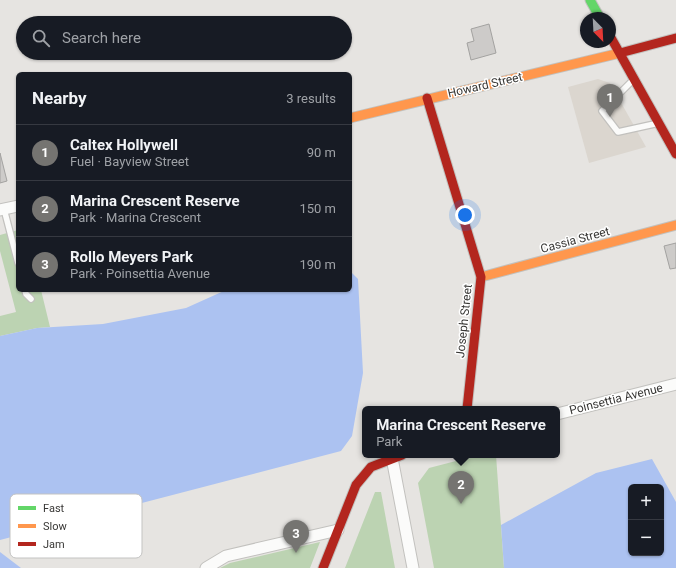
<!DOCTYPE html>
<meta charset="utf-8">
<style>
body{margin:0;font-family:Roboto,sans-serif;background:#242831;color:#f1f3f6}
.controls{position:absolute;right:12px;bottom:12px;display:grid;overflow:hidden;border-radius:6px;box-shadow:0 1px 3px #0004}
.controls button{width:36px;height:36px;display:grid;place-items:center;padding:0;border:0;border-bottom:1px solid #363941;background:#171b24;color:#f1f3f6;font:20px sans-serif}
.compass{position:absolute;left:580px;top:12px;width:36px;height:36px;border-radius:50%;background:#171b24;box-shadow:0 1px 3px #0004;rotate:156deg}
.you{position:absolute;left:465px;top:215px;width:14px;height:14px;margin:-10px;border:3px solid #fff;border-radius:50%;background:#1a73e8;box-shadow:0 0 0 6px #1a73e833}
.badge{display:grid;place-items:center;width:26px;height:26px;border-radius:50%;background:#757471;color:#fff;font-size:13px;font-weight:700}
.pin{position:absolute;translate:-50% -33px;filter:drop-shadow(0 1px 2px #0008)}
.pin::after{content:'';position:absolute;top:21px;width:14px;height:12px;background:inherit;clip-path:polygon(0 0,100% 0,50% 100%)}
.popup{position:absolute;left:362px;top:406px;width:198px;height:52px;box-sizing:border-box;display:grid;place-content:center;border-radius:6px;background:#171b24;filter:drop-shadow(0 1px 3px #0005);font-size:13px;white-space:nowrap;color:#9ea1a6}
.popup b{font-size:15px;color:#f1f3f6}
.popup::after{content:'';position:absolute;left:50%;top:100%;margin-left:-8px;border:8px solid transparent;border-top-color:#171b24}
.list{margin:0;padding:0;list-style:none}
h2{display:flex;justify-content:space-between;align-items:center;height:52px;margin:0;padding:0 16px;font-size:17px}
h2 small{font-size:13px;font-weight:400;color:#9ea1a6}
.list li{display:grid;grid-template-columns:26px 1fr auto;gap:12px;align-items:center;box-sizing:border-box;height:56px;padding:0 16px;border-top:1px solid #363941}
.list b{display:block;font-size:15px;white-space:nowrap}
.list p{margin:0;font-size:13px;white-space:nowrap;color:#9ea1a6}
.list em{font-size:13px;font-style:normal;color:#9ea1a6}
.icon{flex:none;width:22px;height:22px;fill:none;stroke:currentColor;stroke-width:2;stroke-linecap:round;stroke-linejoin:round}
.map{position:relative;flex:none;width:676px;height:568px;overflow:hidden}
.search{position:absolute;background:#171b24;box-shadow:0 1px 3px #0004;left:16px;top:16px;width:336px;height:44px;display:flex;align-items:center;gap:10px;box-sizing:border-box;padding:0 14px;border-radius:22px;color:#9ea1a6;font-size:15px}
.panel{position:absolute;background:#171b24;box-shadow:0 1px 3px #0004;left:16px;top:72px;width:336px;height:220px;border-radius:6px}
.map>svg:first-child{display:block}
.built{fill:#dbd6cf}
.green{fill:#bcd3b2}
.water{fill:#acc2f1;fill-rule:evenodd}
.building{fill:#cdcbc9;stroke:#a3a2a0}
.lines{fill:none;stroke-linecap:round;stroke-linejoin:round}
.lane-casing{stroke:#c2c1be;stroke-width:8}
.street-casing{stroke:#c2c1be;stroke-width:13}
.fast-casing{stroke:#c2c1be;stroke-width:11}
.slow-casing{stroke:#c2c1be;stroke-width:11}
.jam-casing{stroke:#c2c1be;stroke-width:11}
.lane{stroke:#fbfbfa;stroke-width:5.5}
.street{stroke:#fbfbfa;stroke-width:11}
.fast{stroke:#63d668;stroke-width:9}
.slow{stroke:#ff974d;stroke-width:9}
.jam{stroke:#b3261e;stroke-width:9}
.labels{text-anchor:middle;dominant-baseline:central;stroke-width:3;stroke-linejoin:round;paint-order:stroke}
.street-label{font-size:12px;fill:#383735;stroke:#fff}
.key{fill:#fff;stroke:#c3c3c2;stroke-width:1}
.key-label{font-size:11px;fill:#383735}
</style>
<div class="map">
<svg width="676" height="568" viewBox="0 0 676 568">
<rect width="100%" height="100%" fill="#e6e4e1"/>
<path class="built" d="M 598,79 L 610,83 L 646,147 L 589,163 L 568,87 Z"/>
<path class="green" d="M 18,230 L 18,290 L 41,290 L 50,327 L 37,328 L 0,336 L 0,316 L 16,312 L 0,251 L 0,235 Z
M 479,455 L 496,455 L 504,568 L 434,568 L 418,483 L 429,468 Z
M 375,492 L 381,492 L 395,568 L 345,568 Z
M 320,542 L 310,568 L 220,568 L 230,563 Z"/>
<path class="water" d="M 350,271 L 358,279 L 363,373 L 352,436 L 341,451 L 0,540 L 0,336 L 37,328 L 103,324 L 186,308 L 226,290 L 350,290 Z
M 652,459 L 676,502 L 676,568 L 504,568 L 501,525 L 596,473 ZM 631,487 L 661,487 L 661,553 L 631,553 Z
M 0,552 L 21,568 L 0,568 Z"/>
<path class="building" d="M 489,24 L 496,53 L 471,60 L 467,43 L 474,41 L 471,29 Z
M 0,153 L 7,181 L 0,183 Z
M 676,243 L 676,268 L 670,269 L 664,246 Z"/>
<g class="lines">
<g class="lane-casing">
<path id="lane" d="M 634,79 L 602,111 L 618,132 L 659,123
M 4,209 L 18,263
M 25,290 L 26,294 L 31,299"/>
</g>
<g class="street-casing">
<path id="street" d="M 0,210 L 18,206
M 557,414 L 676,384
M 392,458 L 413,568
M 206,568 L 226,556 L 338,530"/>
</g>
<g class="fast-casing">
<path id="fast" d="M 590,0 L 600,18"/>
</g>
<g class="slow-casing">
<path id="slow" d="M 350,118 L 620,53
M 481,277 L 676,225"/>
</g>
<g class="jam-casing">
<path id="jam" d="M 610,36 L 676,154
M 620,53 L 676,38
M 427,98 L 481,277 L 467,409
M 323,568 L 356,485 L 371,467 L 402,455"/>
</g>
<use href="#lane" class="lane"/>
<use href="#street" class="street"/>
<use href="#fast" class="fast"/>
<use href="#slow" class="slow"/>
<use href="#jam" class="jam"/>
</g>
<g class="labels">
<g class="street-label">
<text transform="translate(485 85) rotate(-13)">Howard Street</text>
<text transform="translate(575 240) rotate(-15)">Cassia Street</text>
<text transform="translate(464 321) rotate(-84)">Joseph Street</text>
<text transform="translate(616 399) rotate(-14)">Poinsettia Avenue</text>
</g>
</g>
<rect x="10" y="494" width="132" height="64" rx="6" class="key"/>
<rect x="18" y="506" width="18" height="4" fill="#63d668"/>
<rect x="18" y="524" width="18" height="4" fill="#ff974d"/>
<rect x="18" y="542" width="18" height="4" fill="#b3261e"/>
<g class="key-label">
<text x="43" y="512">Fast</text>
<text x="43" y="530">Slow</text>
<text x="43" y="548">Jam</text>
</g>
</svg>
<div class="controls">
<button>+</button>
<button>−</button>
</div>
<svg class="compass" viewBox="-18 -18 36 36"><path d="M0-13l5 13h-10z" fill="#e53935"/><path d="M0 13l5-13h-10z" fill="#9ea1a6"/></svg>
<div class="you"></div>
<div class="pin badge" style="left:610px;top:117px">1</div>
<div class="pin badge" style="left:461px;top:504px">2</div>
<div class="popup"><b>Marina Crescent Reserve</b>Park</div>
<div class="pin badge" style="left:296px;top:553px">3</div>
<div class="search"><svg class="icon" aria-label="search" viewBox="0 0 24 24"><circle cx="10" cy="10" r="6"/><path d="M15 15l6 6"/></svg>Search here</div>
<section class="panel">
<h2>Nearby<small>3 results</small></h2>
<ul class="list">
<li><span class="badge">1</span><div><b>Caltex Hollywell</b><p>Fuel · Bayview Street</p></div><em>90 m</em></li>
<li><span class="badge">2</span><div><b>Marina Crescent Reserve</b><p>Park · Marina Crescent</p></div><em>150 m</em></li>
<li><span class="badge">3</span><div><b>Rollo Meyers Park</b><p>Park · Poinsettia Avenue</p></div><em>190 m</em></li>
</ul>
</section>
</div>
